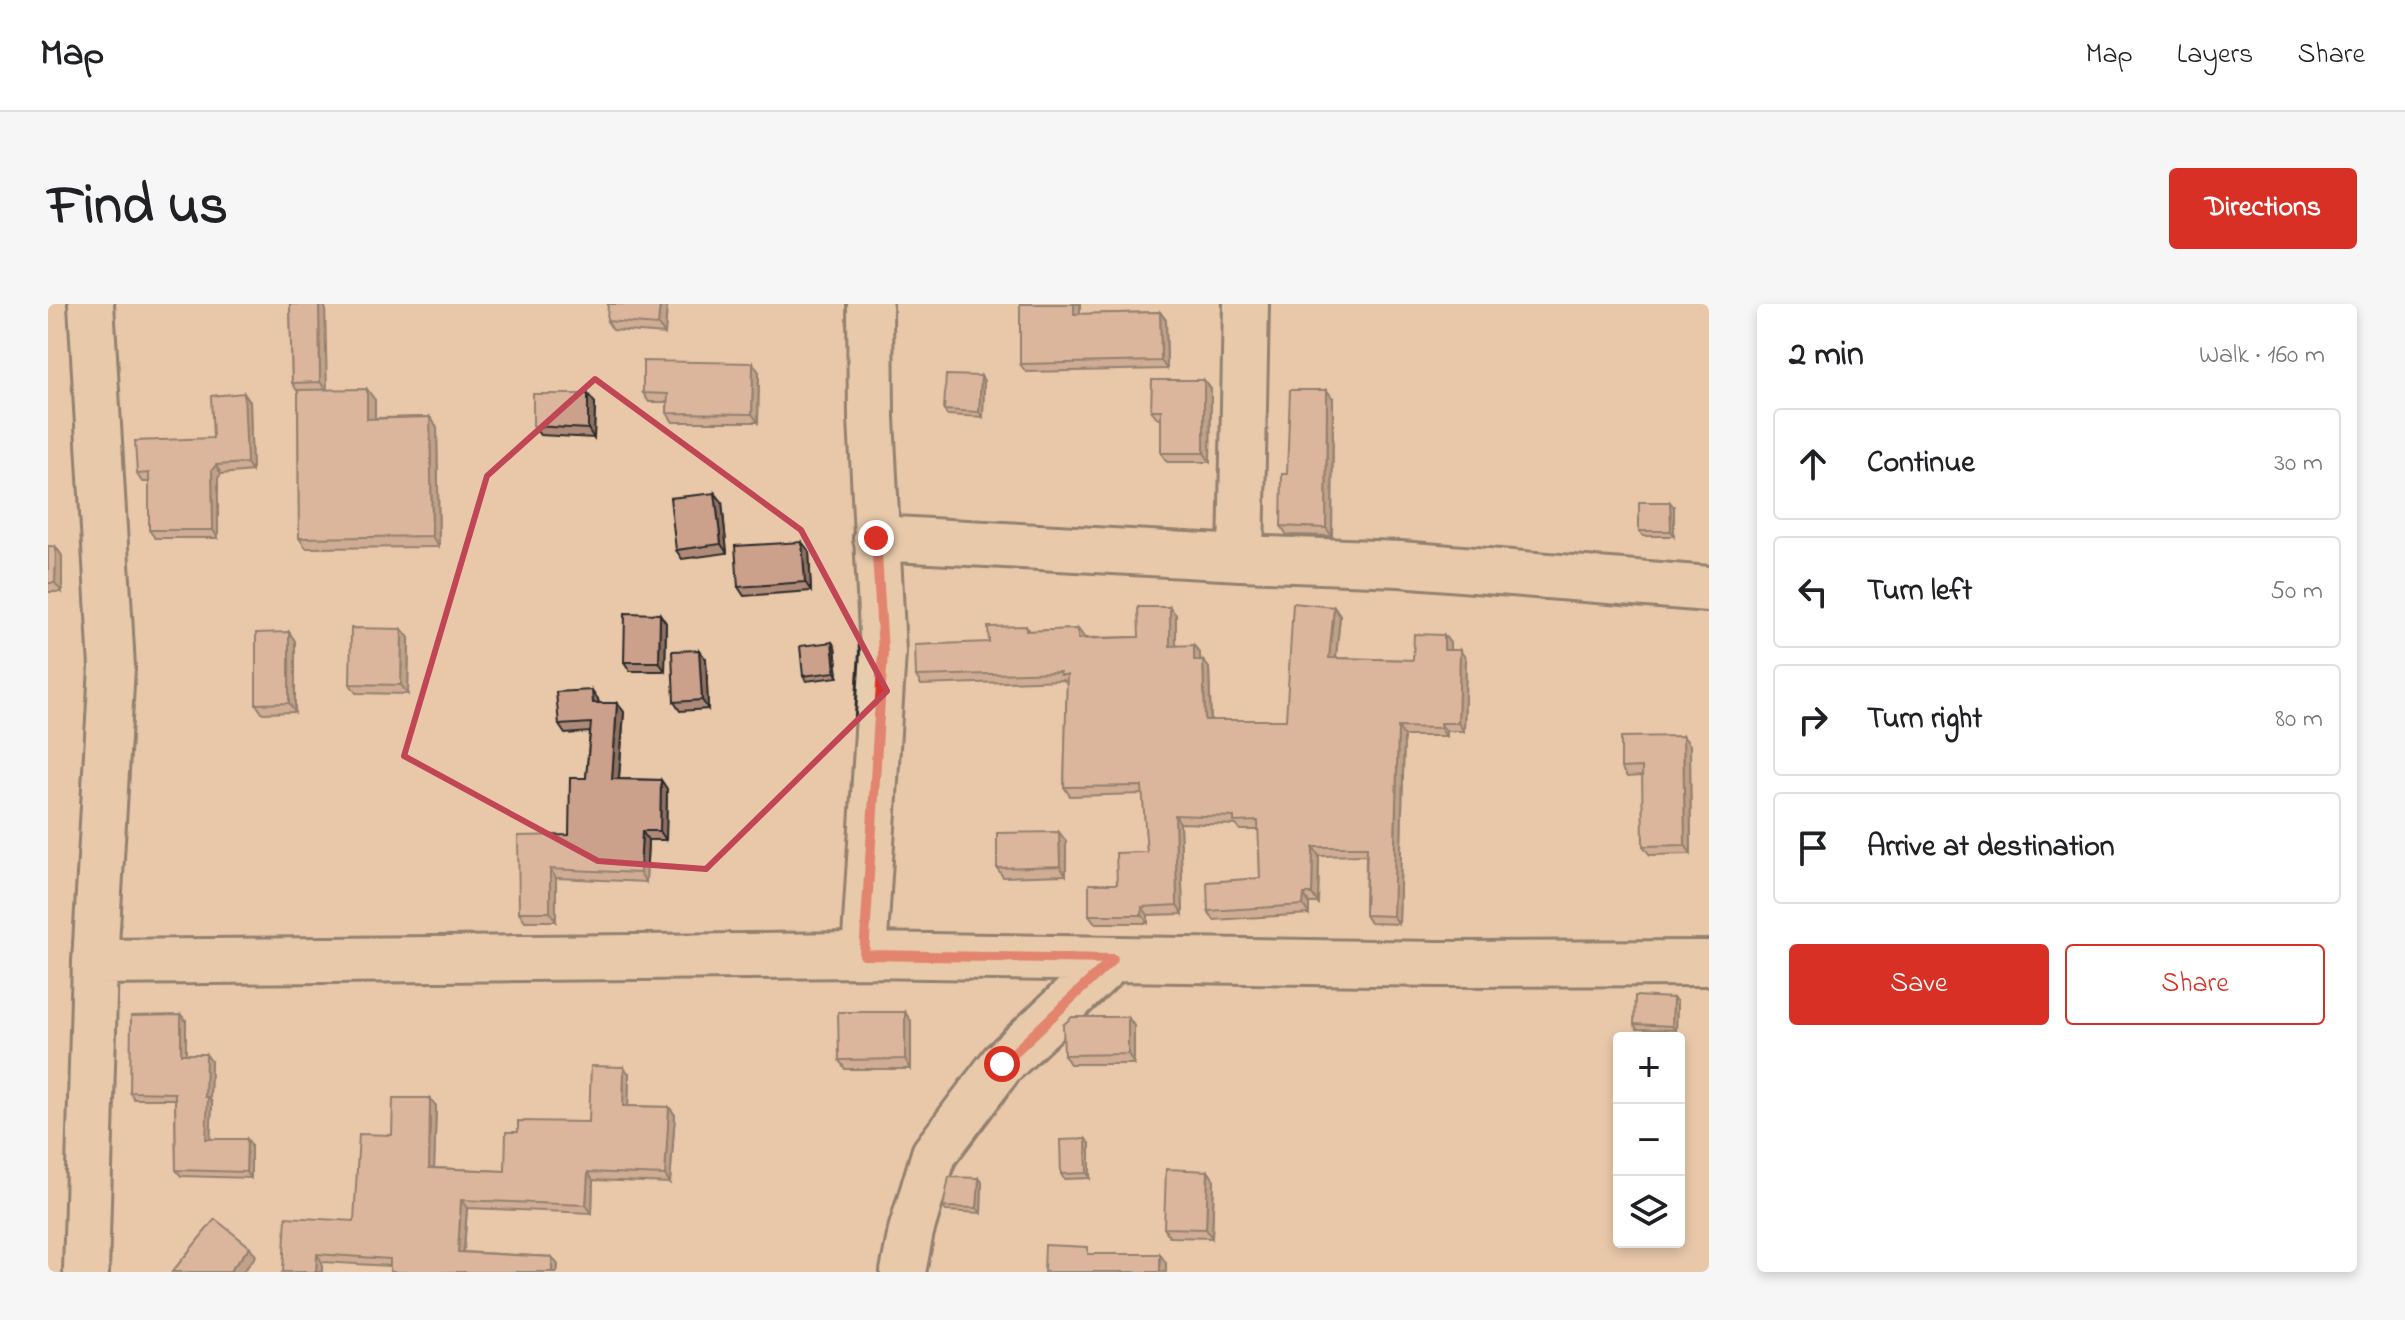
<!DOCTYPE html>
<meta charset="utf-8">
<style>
body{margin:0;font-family:"Indie Flower",sans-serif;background:#f6f6f6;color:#202124}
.controls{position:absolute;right:24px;bottom:24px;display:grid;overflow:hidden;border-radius:8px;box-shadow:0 4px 12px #0003}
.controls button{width:72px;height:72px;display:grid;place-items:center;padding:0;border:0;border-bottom:2px solid #e0e0e0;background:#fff;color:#202124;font:40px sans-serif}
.stop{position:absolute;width:24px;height:24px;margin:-18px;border:6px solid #d93025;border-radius:50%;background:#fff}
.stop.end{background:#d93025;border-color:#fff;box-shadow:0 2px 8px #0008}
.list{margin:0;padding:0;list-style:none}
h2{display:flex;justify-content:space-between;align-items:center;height:104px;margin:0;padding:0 32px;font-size:34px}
h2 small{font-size:26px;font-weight:400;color:#757577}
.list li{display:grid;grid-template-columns:52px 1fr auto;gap:24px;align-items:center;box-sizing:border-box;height:112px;margin:0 16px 16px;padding:0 16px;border:2px solid #e0e0e0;border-radius:8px}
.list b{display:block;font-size:30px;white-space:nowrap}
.list em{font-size:26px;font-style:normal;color:#757577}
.actions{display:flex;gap:16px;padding:24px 32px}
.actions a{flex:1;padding:18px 0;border:2px solid #d93025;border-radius:8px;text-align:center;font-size:28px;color:#d93025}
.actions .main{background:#d93025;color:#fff}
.icon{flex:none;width:44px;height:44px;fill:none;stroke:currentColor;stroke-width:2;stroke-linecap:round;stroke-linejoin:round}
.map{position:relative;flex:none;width:1661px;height:968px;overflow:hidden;border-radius:8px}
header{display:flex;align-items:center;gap:48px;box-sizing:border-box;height:112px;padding:0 40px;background:#fff;border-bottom:2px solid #e0e0e0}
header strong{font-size:38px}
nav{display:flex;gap:44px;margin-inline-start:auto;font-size:28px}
.intro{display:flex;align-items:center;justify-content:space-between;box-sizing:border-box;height:192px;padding:0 48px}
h1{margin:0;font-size:56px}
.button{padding:20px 36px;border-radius:8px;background:#d93025;color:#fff;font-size:28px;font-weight:700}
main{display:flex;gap:48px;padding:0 48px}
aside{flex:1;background:#fff;border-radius:8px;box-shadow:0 4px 12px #0003}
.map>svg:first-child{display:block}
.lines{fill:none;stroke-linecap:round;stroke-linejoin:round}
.minor-casing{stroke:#2b2b2b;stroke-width:50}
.minor{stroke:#e6cdae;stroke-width:44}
.wall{fill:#af8a78;stroke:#2b2b2b;stroke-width:2}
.shaded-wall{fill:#8f7162;stroke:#2b2b2b;stroke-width:2}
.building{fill:#cca18c;stroke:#2b2b2b;stroke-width:2}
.route{stroke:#d93025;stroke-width:10}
.marked{fill:none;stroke:#c04656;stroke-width:6;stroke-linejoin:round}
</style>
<header>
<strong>Map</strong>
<nav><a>Map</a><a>Layers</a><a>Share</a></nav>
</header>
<div class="intro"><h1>Find us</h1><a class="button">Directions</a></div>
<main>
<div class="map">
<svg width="1661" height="968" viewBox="0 0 1661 968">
<rect width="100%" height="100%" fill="#e9c8aa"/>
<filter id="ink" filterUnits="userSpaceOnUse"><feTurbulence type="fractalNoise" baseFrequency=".0125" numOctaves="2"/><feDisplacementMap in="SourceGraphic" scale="16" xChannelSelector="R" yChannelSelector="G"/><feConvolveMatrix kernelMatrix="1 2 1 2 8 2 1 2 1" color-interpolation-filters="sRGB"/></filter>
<g filter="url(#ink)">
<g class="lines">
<g class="minor-casing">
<path id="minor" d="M 1198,0 L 1193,254 L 1352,260 L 1661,285
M 828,234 L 1193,254
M 816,651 L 835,348 L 823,114 L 822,0
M 47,658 L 816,651 L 1390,660 L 1661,659
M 38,968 L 47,658 L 64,363 L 43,0
M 855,968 L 863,927 L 886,850 L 954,760 L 1065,655"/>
</g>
<use href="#minor" class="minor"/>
</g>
<path class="wall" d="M 242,0 L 279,86 L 327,96 L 327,114 L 382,113 L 389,123 L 391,243 L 258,244 L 251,234 L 250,88 L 244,79 Z
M 619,0 L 617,30 L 565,26 L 559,17 Z
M 972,0 L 1032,0 L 1032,10 L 1112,8 L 1118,16 L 1119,65 L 978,68 L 972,60 Z
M 711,68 L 710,118 L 625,118 L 619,109 L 619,98 L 601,98 L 595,89 Z
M 933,72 L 936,77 L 935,113 L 899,111 L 896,106 Z
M 1156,76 L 1163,85 L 1162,158 L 1119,158 L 1113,149 L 1113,115 L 1110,115 L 1103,106 Z
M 1285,95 L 1284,232 L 1239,231 L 1233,222 L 1239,170 Z
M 202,98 L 204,167 L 173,170 L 170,174 L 170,234 L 107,234 L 101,226 L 101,178 L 94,178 L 89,170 L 165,134 Z
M 547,99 L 546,134 L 492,131 L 485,122 Z
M 667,189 L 674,198 L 679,249 L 634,255 L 628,246 Z
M 1626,203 L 1626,232 L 1595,232 L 1591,227 Z
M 0,242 L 8,243 L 14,252 L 14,288 L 0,288 Z
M 761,247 L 763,287 L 696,292 L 690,283 Z
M 1286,303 L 1292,312 L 1288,354 L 1365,356 L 1396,331 L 1402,339 L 1402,346 L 1418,355 L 1416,427 L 1398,427 L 1398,432 L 1356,432 L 1351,620 L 1322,619 L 1317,611 L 1318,551 L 1271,552 L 1270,599 L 1261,599 L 1261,610 L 1166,616 L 1160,607 L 1212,574 L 1211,526 L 1192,526 L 1188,521 L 1132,519 L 1135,610 L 1100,611 L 1100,619 L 1047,619 L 1041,611 L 1099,548 L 1095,490 L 1022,492 L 1016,483 L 1019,380 L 1016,376 L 873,381 L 868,372 L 978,322 L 981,327 L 1030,325 L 1036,334 L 1091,333 L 1128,311 L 1128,341 L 1152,349 L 1152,356 L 1161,364 L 1163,416 L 1238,416 Z
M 612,310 L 618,319 L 617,367 L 582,367 L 576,358 Z
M 354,325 L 361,334 L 360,390 L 308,389 L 302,380 Z
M 241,328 L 247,337 L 247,408 L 214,409 L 208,400 Z
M 784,338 L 787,343 L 790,373 L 758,377 L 755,372 Z
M 658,355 L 660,405 L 632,407 L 626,398 Z
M 550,395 L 551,399 L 569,399 L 576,408 L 571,475 L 613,476 L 619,485 L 618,536 L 600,536 L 598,578 L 508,574 L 508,617 L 477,617 L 471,608 L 521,531 L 538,474 L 542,428 L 517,430 L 511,421 Z
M 1635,432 L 1642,441 L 1643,550 L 1602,551 L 1595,542 L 1595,472 L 1579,473 L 1573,464 Z
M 1018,537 L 1018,571 L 955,573 L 949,564 Z
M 1625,694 L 1629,698 L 1628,726 L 1589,725 L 1586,720 Z
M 1080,713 L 1086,722 L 1086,760 L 1022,760 L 1016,751 Z
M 138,717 L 138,750 L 163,757 L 162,795 L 164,799 L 162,835 L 199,835 L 203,841 L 203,874 L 133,872 L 128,866 L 127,795 L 86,795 L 82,788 Z
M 863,717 L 863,765 L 797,765 L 791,756 Z
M 581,770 L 580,802 L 621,803 L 627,811 L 622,879 L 545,876 L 544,909 L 419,904 L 416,948 L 504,953 L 510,961 L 509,968 L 342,968 L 342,962 L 274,958 L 274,968 L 235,968 L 306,917 L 344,831 L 388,802 L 386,864 L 457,867 L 470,828 L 541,818 Z
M 1042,840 L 1042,874 L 1016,875 L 1013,870 Z
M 1160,867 L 1166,876 L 1164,934 L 1122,933 L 1116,924 Z
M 931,874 L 934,878 L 933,909 L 898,907 L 895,903 Z"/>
<path class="shaded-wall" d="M 271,0 L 277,0 L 279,87 L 272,78 Z
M 612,0 L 619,0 L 617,30 L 610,21 Z
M 1026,0 L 1032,0 L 1032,18 L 1026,10 Z
M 1112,8 L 1118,16 L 1119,65 L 1113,57 Z
M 705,59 L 711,68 L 710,118 L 704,110 Z
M 933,72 L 936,77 L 935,113 L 931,108 Z
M 1156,76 L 1163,85 L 1162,158 L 1156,149 Z
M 319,85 L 327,96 L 327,125 L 319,115 Z
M 1279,86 L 1285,95 L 1284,232 L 1278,224 Z
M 196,89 L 202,98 L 204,167 L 199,159 Z
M 540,90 L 547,99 L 546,134 L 540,125 Z
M 382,113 L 389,123 L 391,243 L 384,232 Z
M 168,161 L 173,170 L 170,174 L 170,234 L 165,226 L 164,166 Z
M 667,189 L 674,198 L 679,249 L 673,240 Z
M 1622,198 L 1626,203 L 1626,232 L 1623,227 Z
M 754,238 L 761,247 L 763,287 L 757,278 Z
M 8,243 L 14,252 L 14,288 L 7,279 Z
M 1122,303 L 1128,311 L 1128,350 L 1122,342 Z
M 1286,303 L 1292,312 L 1287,362 L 1281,354 Z
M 612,310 L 618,319 L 617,367 L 611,358 Z
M 354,325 L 361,334 L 360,390 L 353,381 Z
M 1030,325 L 1036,333 L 1036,343 L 1030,335 Z
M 241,328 L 247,337 L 247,408 L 241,399 Z
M 1396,331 L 1402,339 L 1402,355 L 1396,346 Z
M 784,338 L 787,343 L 790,373 L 787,368 Z
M 1146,341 L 1152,349 L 1152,365 L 1146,356 Z
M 651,346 L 658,355 L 660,405 L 654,396 Z
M 1412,346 L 1418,355 L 1416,427 L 1410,419 Z
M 1155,356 L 1161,364 L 1163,425 L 1157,416 Z
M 544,386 L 550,395 L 551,408 L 545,399 Z
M 569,399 L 576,408 L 570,484 L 564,475 Z
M 1392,419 L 1398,427 L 1398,432 L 1392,424 Z
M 1350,423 L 1356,432 L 1351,620 L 1345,612 Z
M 1635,432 L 1642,441 L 1643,550 L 1637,541 Z
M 613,476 L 619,485 L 618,536 L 612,527 Z
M 1127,511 L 1132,519 L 1135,610 L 1129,601 Z
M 594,527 L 600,536 L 598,578 L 592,569 Z
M 1011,528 L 1018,537 L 1018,571 L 1012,562 Z
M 1265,543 L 1271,552 L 1270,599 L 1264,590 Z
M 502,565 L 508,574 L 508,617 L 502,608 Z
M 1256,590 L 1261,599 L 1261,610 L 1255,601 Z
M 1094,603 L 1100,611 L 1100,619 L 1094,611 Z
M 1625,694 L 1629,698 L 1628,726 L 1624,722 Z
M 857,708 L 863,717 L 863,765 L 857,755 Z
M 133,711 L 138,717 L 138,756 L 133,750 Z
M 1080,713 L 1086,722 L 1086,760 L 1080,750 Z
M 158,750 L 163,757 L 162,795 L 164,799 L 162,841 L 158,835 L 157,793 Z
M 576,763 L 581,770 L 580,809 L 575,802 Z
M 382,794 L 388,802 L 386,871 L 381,864 Z
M 621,803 L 627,811 L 622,879 L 617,871 Z
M 199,835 L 203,841 L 203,874 L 198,868 Z
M 1038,835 L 1042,840 L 1042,874 L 1039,869 Z
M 1160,867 L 1166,876 L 1164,934 L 1158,925 Z
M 540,868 L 545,876 L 544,909 L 538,901 Z
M 931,874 L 934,878 L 933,909 L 929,904 Z
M 413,896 L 419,904 L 415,956 L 410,948 Z
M 202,943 L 208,952 L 195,968 L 181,968 Z
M 269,950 L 274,958 L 274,968 L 268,968 Z
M 1112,950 L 1118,959 L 1118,968 L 1112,968 Z
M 504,953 L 510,961 L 509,968 L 504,968 Z"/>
<path class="building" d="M 242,0 L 271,0 L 272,78 L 244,79 Z
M 560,0 L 612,0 L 610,21 L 559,17 Z
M 972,0 L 1026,0 L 1026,10 L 1112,8 L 1113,57 L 972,60 Z
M 595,57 L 705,59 L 704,110 L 619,109 L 620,90 L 595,89 Z
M 898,71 L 933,72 L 931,108 L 896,106 Z
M 1104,76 L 1156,76 L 1156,149 L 1113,149 L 1113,106 L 1103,106 Z
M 319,85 L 319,115 L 382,113 L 384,232 L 251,234 L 250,86 Z
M 1242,86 L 1279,86 L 1278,224 L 1233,222 L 1234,170 L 1239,170 Z
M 196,89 L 199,159 L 168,161 L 164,166 L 165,226 L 101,226 L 101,169 L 89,170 L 87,137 L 165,134 L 163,92 Z
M 485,90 L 540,90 L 540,125 L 485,122 Z
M 667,189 L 673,240 L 628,246 L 622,194 Z
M 1591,198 L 1622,198 L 1623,227 L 1591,227 Z
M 754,238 L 757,278 L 690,283 L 687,242 Z
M 0,242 L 8,243 L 7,279 L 0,279 Z
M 1245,299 L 1286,303 L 1281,354 L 1365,356 L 1366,330 L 1396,331 L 1396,346 L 1412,346 L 1410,419 L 1392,419 L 1392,424 L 1350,423 L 1345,612 L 1317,611 L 1319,543 L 1265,543 L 1264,590 L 1256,590 L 1255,601 L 1160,607 L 1159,578 L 1212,574 L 1210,517 L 1186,518 L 1186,513 L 1127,511 L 1129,601 L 1094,603 L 1094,611 L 1041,611 L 1041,580 L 1069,580 L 1068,549 L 1099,548 L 1094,482 L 1016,483 L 1019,371 L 1012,371 L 1012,368 L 868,372 L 867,341 L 941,338 L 940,323 L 978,322 L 978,327 L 1030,325 L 1030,335 L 1091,333 L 1090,303 L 1122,303 L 1122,342 L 1146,341 L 1146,356 L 1155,356 L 1157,416 L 1238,416 Z
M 577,309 L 612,310 L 611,358 L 576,358 Z
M 303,324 L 354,325 L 353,381 L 302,380 Z
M 241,328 L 241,399 L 208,400 L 208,329 Z
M 784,338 L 787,368 L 755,372 L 752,342 Z
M 651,346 L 654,396 L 626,398 L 624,347 Z
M 544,386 L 545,399 L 569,399 L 564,475 L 613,476 L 612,527 L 594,527 L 592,569 L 502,565 L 502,608 L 471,608 L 470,532 L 521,531 L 522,474 L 538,474 L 543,419 L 511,421 L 508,388 Z
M 1635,432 L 1637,541 L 1595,542 L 1594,463 L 1573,464 L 1573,433 Z
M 1011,528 L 1012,562 L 949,564 L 949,529 Z
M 1587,692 L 1625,694 L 1624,722 L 1586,720 Z
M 790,708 L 857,708 L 857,755 L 791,756 Z
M 133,711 L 133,750 L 158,750 L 157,793 L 160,793 L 158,835 L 199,835 L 198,868 L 128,866 L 127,789 L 82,788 L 83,712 Z
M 1024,713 L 1080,713 L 1080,750 L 1016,751 L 1015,721 Z
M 543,762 L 576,763 L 575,802 L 621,803 L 617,871 L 540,868 L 538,901 L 413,896 L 410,948 L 504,953 L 504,968 L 342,968 L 342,955 L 269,950 L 268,968 L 235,968 L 238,913 L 306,917 L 311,830 L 344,831 L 345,794 L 382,794 L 381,864 L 457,867 L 458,828 L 470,828 L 470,817 L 541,818 Z
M 1038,835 L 1039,869 L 1013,870 L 1012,836 Z
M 1118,865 L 1160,867 L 1158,925 L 1116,924 Z
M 901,873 L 931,874 L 929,904 L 895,903 Z
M 167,915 L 202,943 L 181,968 L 124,968 Z
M 997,941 L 1040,943 L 1040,950 L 1112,950 L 1112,968 L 996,968 Z"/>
</g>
<g class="lines" filter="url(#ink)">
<path class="route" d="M 828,234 L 835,348 L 816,651 L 1065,655 L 954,760"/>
</g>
<path d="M0 0H1661V968H0ZM 547,75 L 753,226 L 839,387 L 658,565 L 550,557 L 356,452 L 439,172 Z" fill="#e9c8aa" fill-opacity=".55" fill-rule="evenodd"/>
<path class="marked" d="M 547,75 L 753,226 L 839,387 L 658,565 L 550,557 L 356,452 L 439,172 Z"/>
</svg>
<div class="controls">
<button>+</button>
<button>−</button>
<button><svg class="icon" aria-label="layers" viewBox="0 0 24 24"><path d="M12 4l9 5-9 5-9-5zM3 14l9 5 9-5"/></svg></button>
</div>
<div class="stop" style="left:954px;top:760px"></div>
<div class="stop end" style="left:828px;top:234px"></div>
</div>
<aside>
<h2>2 min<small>Walk · 160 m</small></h2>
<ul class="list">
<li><svg class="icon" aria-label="ahead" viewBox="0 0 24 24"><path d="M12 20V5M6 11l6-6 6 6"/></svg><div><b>Continue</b></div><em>30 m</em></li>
<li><svg class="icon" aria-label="left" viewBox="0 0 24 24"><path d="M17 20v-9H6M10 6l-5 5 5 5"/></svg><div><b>Turn left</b></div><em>50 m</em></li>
<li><svg class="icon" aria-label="right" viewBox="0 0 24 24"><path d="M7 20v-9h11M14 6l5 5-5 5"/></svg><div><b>Turn right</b></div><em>80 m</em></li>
<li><svg class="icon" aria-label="arrive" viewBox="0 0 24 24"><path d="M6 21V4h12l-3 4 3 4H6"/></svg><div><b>Arrive at destination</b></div></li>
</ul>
<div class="actions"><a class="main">Save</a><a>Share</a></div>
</aside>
</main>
